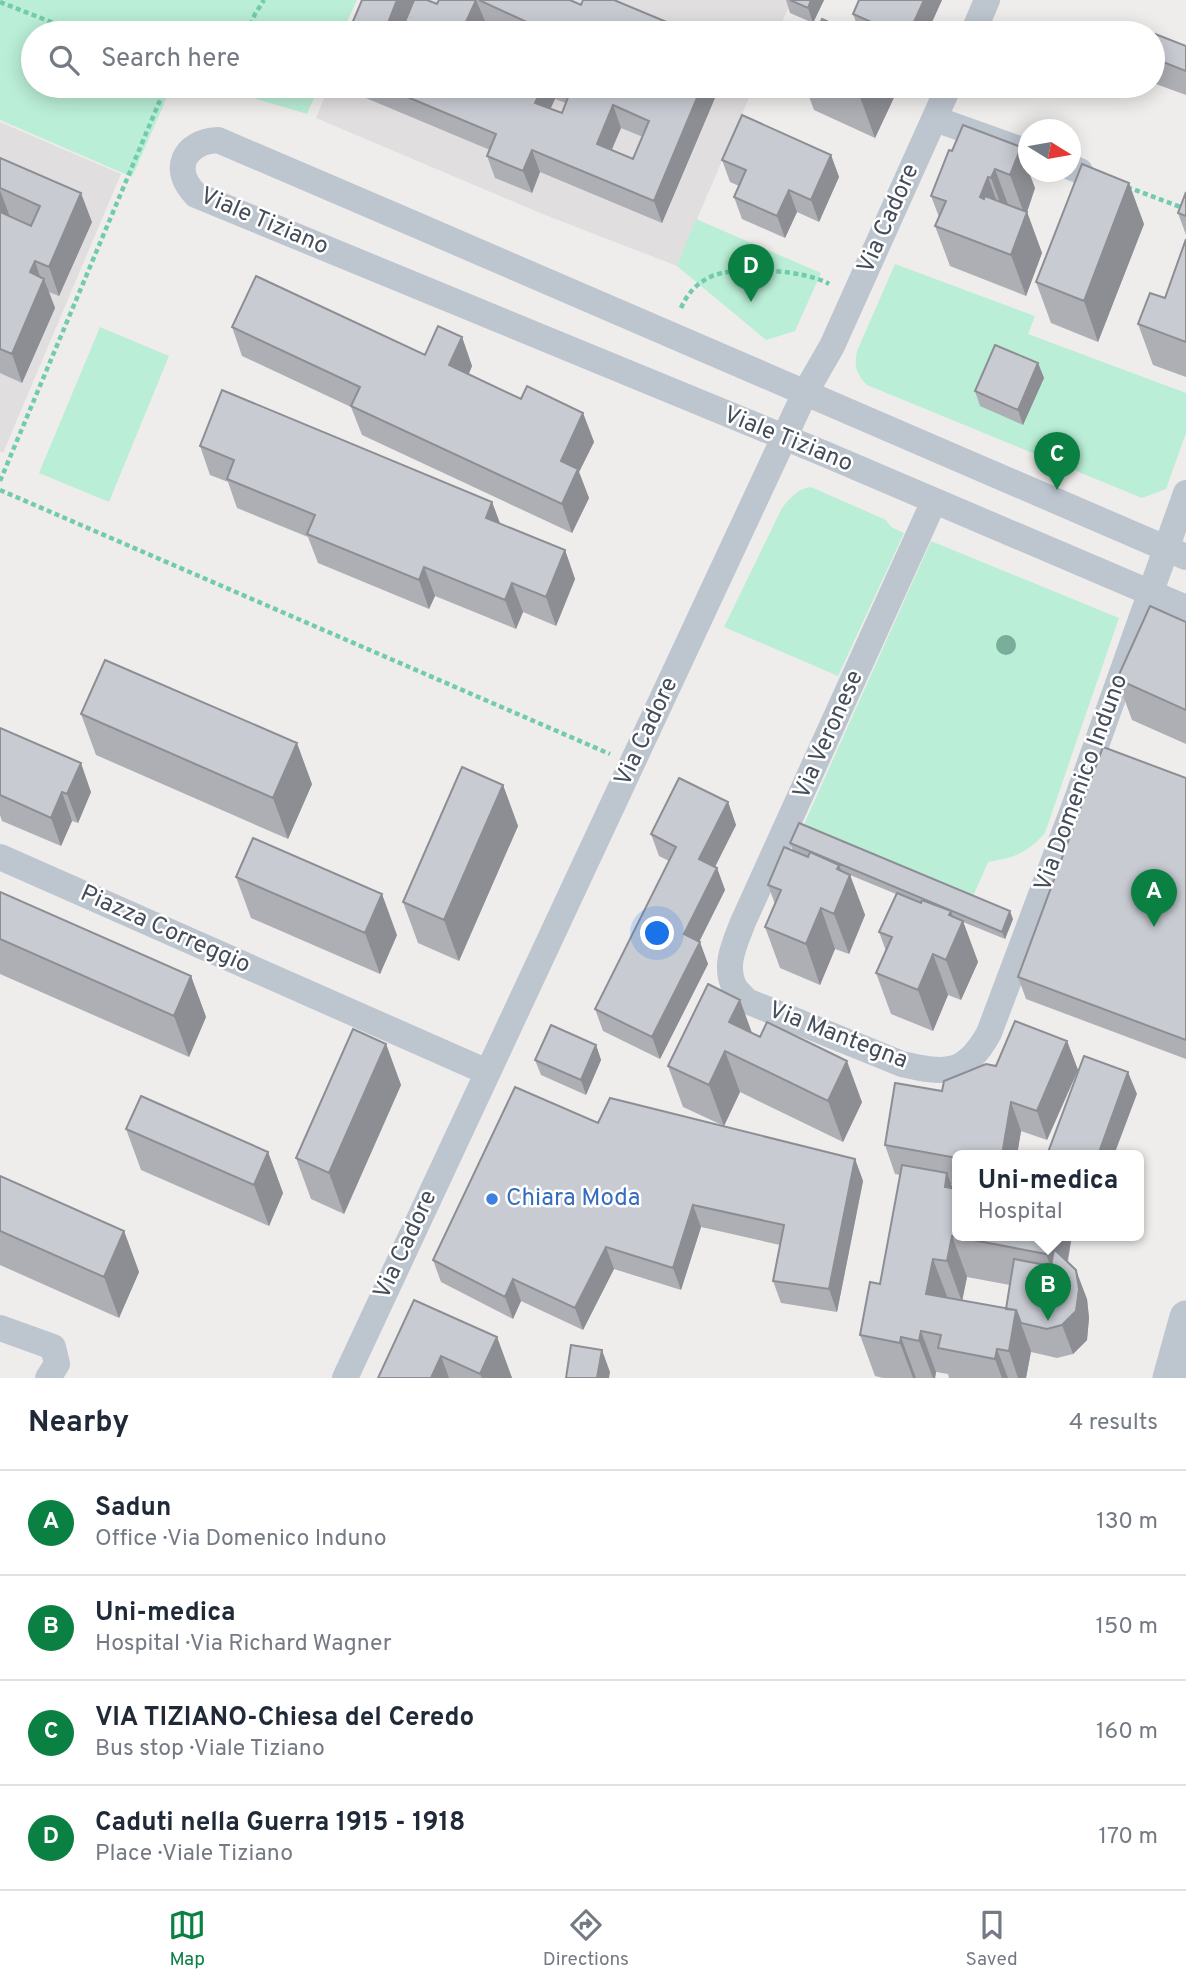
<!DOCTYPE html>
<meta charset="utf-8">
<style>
body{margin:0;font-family:Overpass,sans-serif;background:#f6f6f7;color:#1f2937}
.compass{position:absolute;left:1018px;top:119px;width:63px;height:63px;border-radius:50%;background:#fff;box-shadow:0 4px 18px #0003;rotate:101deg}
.you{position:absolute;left:658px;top:934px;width:24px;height:24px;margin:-18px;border:5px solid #fff;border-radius:50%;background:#1a73e8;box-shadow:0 0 0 10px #1a73e833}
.badge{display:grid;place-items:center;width:46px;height:46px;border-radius:50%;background:#0b8043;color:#fff;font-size:23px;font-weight:700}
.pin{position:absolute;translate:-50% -58px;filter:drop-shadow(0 2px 4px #0008)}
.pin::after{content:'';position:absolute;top:37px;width:24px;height:21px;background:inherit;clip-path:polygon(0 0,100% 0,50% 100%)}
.popup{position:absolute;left:952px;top:1150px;width:192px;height:91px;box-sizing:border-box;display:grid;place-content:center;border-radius:10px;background:#fff;filter:drop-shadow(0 2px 5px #0005);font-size:23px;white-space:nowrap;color:#747a83}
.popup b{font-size:26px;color:#1f2937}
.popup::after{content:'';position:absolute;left:50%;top:100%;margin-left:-14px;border:14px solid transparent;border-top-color:#fff}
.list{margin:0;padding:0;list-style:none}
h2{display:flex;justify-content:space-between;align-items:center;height:91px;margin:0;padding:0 28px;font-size:30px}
h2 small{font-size:23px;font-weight:400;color:#747a83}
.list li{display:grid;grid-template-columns:46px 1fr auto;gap:21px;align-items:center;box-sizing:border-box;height:105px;padding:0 28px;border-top:2px solid #e0e1e3}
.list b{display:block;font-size:26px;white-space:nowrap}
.list p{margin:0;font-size:23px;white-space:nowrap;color:#747a83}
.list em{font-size:23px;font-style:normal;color:#747a83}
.icon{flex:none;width:38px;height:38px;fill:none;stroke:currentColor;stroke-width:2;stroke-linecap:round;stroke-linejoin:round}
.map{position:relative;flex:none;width:1186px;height:1378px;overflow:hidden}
.search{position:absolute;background:#fff;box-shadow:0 4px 18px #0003;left:21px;right:21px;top:21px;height:77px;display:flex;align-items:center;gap:18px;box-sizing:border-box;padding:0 24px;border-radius:38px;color:#747a83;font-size:26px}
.sheet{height:511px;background:#fff}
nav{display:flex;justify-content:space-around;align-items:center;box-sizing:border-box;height:98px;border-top:2px solid #e0e1e3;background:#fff;font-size:19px;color:#747a83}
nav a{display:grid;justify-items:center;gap:4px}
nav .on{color:#0b8043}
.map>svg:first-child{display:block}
.education{fill:#e0dedf}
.green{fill:#baeed6}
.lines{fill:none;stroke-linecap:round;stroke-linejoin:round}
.path{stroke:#73cbad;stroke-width:4.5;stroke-dasharray:5 3.5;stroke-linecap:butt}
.minor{stroke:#bdc5cf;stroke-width:26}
.tertiary{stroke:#bdc5cf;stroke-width:33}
.tree{fill:#78ae9a}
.wall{fill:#adafb5;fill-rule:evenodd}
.shaded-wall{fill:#8d8e94}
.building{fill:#c9cbd3;stroke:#8d8e94;stroke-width:2;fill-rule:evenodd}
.shop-dot{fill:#3f7fe0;stroke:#fff;stroke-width:2.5}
.labels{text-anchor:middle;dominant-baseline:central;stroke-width:5;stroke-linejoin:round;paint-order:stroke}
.street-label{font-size:24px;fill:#454d5a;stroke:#fff}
.shop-label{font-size:24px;fill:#366cbe;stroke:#fff;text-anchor:start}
</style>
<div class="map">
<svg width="1186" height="1378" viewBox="0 0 1186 1378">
<rect width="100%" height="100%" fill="#efedec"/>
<path class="education" d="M 365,0 L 792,0 L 777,33 L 351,33 Z
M 329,86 L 754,86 L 677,266 L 545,215 L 316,118 Z
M 0,122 L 121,174 L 3,453 L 0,451 Z"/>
<path class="green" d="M 0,0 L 357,0 L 342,33 L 33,33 L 33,86 L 172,86 L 132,177 L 0,120 Z
M 213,86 L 319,86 L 307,114 Z
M 696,219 L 821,273 L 795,331 L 766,340 L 677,266 Z
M 895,264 L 1035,316 L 1028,334 L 1186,393 L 1186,433 L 1166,489 L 1142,498 L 867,385 C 856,374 854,366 857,351 Z
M 100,327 L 169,356 L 109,502 L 39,473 Z
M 811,487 L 886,520 L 891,527 L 904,533 L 838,676 L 724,627 L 782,508 C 790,498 797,489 811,487 Z
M 931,541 L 1119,618 L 1045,833 C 1026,854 1015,857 988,862 L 971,901 L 801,831 Z"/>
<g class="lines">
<path class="path" d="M 0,2 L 79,33
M 247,33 L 255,14 L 264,0
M 1127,187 L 1186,209
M 681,308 C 687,294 696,284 710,277 C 735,265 806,270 829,284
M 0,481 L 166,86
M 0,490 L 610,754"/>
<path class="minor" d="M 973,33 L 987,0
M 935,119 L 1028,152
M 1070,167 L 1080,171
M 934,501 L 743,922 C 735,943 723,966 735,988 C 738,992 743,997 747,1001 L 902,1064 C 946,1074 965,1076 989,1033 L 1077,799 L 1186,493
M 1186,557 C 863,418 541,278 218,140 C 183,142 171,170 196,195 L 825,454 L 1186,608
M 0,857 L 487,1072
M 0,1328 L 53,1347 L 57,1364 L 48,1378
M 345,1378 L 805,393 L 832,346 L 949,86"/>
<path class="tertiary" d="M 1169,1378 L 1186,1317"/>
</g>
<circle class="tree" cx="1006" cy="645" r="10"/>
<path class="wall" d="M 439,0 L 571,0 L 581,5 L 693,33 L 511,33 L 485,21 L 479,33 L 407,33 L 404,25 L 348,33 L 437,4 Z
M 786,0 L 824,0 L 813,23 L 790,13 Z
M 859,0 L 942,0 L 927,33 L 860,33 L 853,14 Z
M 1153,33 L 1186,46 L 1186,95 L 1153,83 Z
M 341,86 L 720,86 L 662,223 L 540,172 L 532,193 L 495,178 L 487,156 L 490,150 L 342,88 ZM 555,99 L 566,103 L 562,113 L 550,109 ZM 621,128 L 643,137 L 633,159 L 611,150 Z
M 805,86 L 897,86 L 898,89 L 875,138 L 814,110 Z
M 963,125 L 1035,188 L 1027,212 L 1042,253 L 1026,296 L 950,266 L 935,226 L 939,217 L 931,196 L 952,151 Z
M 831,155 L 839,177 L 819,222 L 797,212 L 785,238 L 742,219 L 734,197 L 739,186 L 730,182 L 722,160 Z
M 0,158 L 92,222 L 59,296 L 49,292 L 55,308 L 22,383 L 0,373 Z
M 1186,192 L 1186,235 L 1178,213 Z
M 1144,224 L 1098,342 L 1051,323 L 1036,282 Z
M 1186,239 L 1186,377 L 1153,365 L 1138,324 L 1165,298 Z
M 232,327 L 425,355 L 462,337 L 472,366 L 469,374 L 521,399 L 583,413 L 594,442 L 579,472 L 589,498 L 572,533 L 362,435 L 351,407 L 242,356 Z
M 1038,363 L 1044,378 L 1023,425 L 980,406 L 975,391 Z
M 200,446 L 492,502 L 500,524 L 565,550 L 575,579 L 556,626 L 523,612 L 516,629 L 435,596 L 429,609 L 318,563 L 308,537 L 237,508 L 228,482 L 210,475 Z
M 1186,622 L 1186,744 L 1132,720 L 1117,679 Z
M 81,714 L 312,784 L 288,839 L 96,755 Z
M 0,728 L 91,792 L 78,823 L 72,821 L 61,846 L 2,821 L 0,815 Z
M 1186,778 L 1186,1059 L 1026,999 L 1018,977 Z
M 503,785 L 518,826 L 459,961 L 418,943 L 403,902 Z
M 728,802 L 736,825 L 715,866 L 717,868 L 725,890 L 699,942 L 708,964 L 660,1059 L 603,1031 L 595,1009 L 669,861 L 659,856 L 651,834 Z
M 790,843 L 1013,919 L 1005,939 L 963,922 L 978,962 L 961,1000 L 948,995 L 933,1031 L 891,1014 L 876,973 L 886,951 L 879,932 L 896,894 L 850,875 L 865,915 L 849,954 L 835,949 L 820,985 L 780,968 L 765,927 L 775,904 L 768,885 L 793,851 Z
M 236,877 L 397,935 L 380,974 L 251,918 Z
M 0,892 L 191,976 L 206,1017 L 189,1057 L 0,974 Z
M 752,1033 L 862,1102 L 843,1142 L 740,1092 L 724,1126 L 683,1107 L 668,1066 Z
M 1067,1041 L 1078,1070 L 1047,1140 L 1021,1131 L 1017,1155 L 957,1155 L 957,1185 L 951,1184 L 953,1188 L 1072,1235 L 1068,1262 L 1087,1299 L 1089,1318 L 1087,1340 L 1073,1354 L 1057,1358 L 1031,1352 L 1026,1378 L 949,1378 L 948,1374 L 936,1372 L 935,1378 L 883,1378 L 875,1376 L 860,1335 L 880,1284 L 900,1175 L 895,1174 L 885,1145 L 942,1091 L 996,1066 ZM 967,1277 L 1010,1285 L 1006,1309 L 962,1300 Z
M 386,1044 L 401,1085 L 344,1214 L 311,1199 L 296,1158 Z
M 596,1045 L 601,1060 L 586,1095 L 541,1075 L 535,1060 Z
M 598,1123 L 855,1159 L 863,1181 L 837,1312 L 781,1303 L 773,1281 L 780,1245 L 701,1227 L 681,1290 L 614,1269 L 583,1330 L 521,1301 L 513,1319 L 441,1282 L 433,1260 Z
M 126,1129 L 268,1152 L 283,1193 L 269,1226 L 141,1170 Z
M 0,1176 L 124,1231 L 139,1272 L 119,1318 L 0,1265 Z
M 497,1337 L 512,1378 L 378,1378 Z"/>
<path class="shaded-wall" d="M 397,0 L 415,0 L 401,33 L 384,33 Z
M 476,0 L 485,21 L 479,33 L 461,33 Z
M 811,0 L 824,0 L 813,23 L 808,8 Z
M 924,0 L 942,0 L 927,33 L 909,33 Z
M 543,86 L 550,86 L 555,99 L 543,125 L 535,103 Z
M 702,86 L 720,86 L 662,223 L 654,201 Z
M 865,86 L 897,86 L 898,89 L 875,138 L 860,97 Z
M 613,105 L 621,128 L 605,166 L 597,144 Z
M 1021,147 L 1028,172 L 1029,172 L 1035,188 L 1027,212 L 1042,253 L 1026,296 L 1011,255 L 1025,216 L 1010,175 Z
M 532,150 L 540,172 L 532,193 L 523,171 Z
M 831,155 L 839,177 L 819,222 L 811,200 Z
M 995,169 L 1010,210 L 1006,219 L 991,178 Z
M 988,177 L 1003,218 L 980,197 Z
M 1129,183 L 1144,224 L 1098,342 L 1084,301 Z
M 0,190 L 10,217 L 0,234 Z
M 789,190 L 797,212 L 785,238 L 777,216 Z
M 81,193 L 92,222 L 59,296 L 49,267 Z
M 35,261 L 42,283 L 44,279 L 55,308 L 22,383 L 12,354 L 30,272 Z
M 462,337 L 472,366 L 459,394 L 449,365 Z
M 1038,363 L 1044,378 L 1023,425 L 1018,410 Z
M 583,413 L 594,442 L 579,472 L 589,498 L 572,533 L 562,504 L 561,461 Z
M 492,502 L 503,531 L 486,518 Z
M 565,550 L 575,579 L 556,626 L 546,597 Z
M 424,567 L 435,596 L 429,609 L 419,580 Z
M 512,583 L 523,612 L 516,629 L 505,600 Z
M 297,743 L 312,784 L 288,839 L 273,798 Z
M 81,763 L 91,792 L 78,823 L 67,794 Z
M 503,785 L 518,826 L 459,961 L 444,920 Z
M 62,792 L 72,821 L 61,846 L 51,818 Z
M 728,802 L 736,825 L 708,881 L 699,859 Z
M 839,865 L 846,884 L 850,875 L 865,915 L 849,954 L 834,914 L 837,869 Z
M 717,868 L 725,890 L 692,956 L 684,934 Z
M 382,894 L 397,935 L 380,974 L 365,933 Z
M 821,908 L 835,949 L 820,985 L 806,944 Z
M 951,911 L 958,932 L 963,921 L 978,962 L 961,1000 L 946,960 L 949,915 Z
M 1010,911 L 1013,919 L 1005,939 L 1002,932 Z
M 700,942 L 708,964 L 660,1059 L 652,1037 Z
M 933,954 L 948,995 L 933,1031 L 918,990 Z
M 191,976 L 206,1017 L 189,1057 L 174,1016 Z
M 740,1000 L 755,1041 L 729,1022 Z
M 1067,1041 L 1078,1070 L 1047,1140 L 1037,1111 Z
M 386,1044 L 401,1085 L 344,1214 L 329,1173 Z
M 596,1045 L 601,1060 L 586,1095 L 581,1080 Z
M 725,1051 L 740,1092 L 724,1126 L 709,1085 Z
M 847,1061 L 862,1102 L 843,1142 L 828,1101 Z
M 1128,1072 L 1137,1094 L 1114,1155 L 1098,1155 Z
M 1011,1102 L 1021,1131 L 1017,1155 L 1002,1155 Z
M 268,1152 L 283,1193 L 269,1226 L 254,1185 Z
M 855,1159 L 863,1181 L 837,1312 L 829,1289 Z
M 947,1173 L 957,1200 L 945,1187 Z
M 693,1205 L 701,1227 L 681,1290 L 673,1268 Z
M 124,1231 L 139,1272 L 119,1318 L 104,1277 Z
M 1050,1235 L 1072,1235 L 1061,1295 L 1046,1254 Z
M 952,1236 L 967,1277 L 962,1302 L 947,1261 Z
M 606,1247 L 614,1269 L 583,1330 L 575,1308 Z
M 933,1259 L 948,1299 L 926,1294 Z
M 1076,1270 L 1087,1299 L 1089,1318 L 1087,1340 L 1073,1354 L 1062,1325 Z
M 513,1279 L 521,1301 L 513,1319 L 505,1297 Z
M 1016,1310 L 1031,1351 L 1026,1378 L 1018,1378 L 1009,1351 Z
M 921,1331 L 936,1372 L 935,1378 L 933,1378 L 919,1341 Z
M 497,1337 L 512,1378 L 482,1378 L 480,1374 Z
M 901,1337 L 916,1378 L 913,1378 L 900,1343 Z
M 997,1349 L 1008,1378 L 1002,1378 L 995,1359 Z
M 602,1350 L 610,1372 L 609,1378 L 597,1378 Z
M 441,1356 L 449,1378 L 431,1378 Z"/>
<path class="building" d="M 362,0 L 397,0 L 384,33 L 348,33 Z
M 414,0 L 427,0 L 437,4 L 439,0 L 476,0 L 461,33 L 425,33 L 404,24 Z
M 479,0 L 570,0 L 581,5 L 583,0 L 614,0 L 693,33 L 526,33 L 531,24 Z
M 790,0 L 811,0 L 808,8 Z
M 859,0 L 924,0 L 909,33 L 896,33 L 853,14 Z
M 822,19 L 852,33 L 816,33 Z
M 1127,23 L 1186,46 L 1186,71 L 1153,58 L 1153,33 L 1123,33 Z
M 381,86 L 543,86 L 535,103 L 562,113 L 572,87 L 570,86 L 702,86 L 654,201 L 532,150 L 523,171 L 487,156 L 496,134 ZM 613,105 L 649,121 L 633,159 L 597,144 Z
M 836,86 L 865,86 L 860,97 Z
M 742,115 L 831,155 L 811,200 L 789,190 L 777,216 L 734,197 L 746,170 L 722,160 Z
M 963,125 L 1021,147 L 1010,175 L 995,169 L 991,178 L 988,177 L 980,197 L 984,199 L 985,196 L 1027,212 L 1011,255 L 935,226 L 946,201 L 931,196 L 949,150 L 952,151 Z
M 0,158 L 81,193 L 49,267 L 35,261 L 30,272 L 44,279 L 12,354 L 0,349 L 0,212 L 31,226 L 40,206 L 0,188 Z
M 1082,164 L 1129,183 L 1084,301 L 1036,282 Z
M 1186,192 L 1186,216 L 1178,213 Z
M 1186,239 L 1186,342 L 1138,324 L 1150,293 L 1165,298 Z
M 256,276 L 425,355 L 438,326 L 462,337 L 449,365 L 521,399 L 527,386 L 583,413 L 561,461 L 578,469 L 562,504 L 351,406 L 360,387 L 232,327 Z
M 995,345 L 1038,363 L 1018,410 L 975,391 Z
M 222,390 L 492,502 L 486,518 L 565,550 L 546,597 L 512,583 L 505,600 L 424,567 L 419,580 L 307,534 L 315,515 L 227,479 L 234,460 L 200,446 Z
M 1150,606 L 1186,622 L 1186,710 L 1117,679 Z
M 105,660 L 297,743 L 273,798 L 81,714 Z
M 0,728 L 81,763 L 67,794 L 62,792 L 51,818 L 0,795 Z
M 1103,747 L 1186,778 L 1186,1040 L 1018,977 Z
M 462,767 L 503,785 L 444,920 L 403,902 Z
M 679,778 L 728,802 L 699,859 L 717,868 L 684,934 L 700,942 L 652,1037 L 595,1009 L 676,847 L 651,834 Z
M 799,823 L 1010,911 L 1002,932 L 790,843 Z
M 253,838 L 382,894 L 365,933 L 236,877 Z
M 784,847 L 808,857 L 810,852 L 839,865 L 837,869 L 850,875 L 834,914 L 821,908 L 806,944 L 765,927 L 781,890 L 768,885 Z
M 0,892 L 191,976 L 174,1016 L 0,939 Z
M 897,893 L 921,903 L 922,900 L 951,911 L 949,915 L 963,921 L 946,960 L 933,954 L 918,990 L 876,973 L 892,937 L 879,932 Z
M 708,984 L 740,1000 L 729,1022 L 760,1037 L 767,1022 L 847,1061 L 828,1101 L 725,1051 L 709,1085 L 668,1066 Z
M 1015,1021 L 1067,1041 L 1037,1111 L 1011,1102 L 1002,1155 L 957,1155 L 957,1158 L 885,1145 L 895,1083 L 942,1091 L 944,1081 L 986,1064 L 996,1066 Z
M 551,1025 L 596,1045 L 581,1080 L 535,1060 Z
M 353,1029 L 386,1044 L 329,1173 L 296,1158 Z
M 1084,1056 L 1128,1072 L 1098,1155 L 1047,1155 Z
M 515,1087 L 598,1123 L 610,1098 L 855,1159 L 829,1289 L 773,1281 L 784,1225 L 693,1205 L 673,1268 L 606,1247 L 575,1308 L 513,1279 L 505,1297 L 433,1260 Z
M 141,1096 L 268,1152 L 254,1185 L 126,1129 Z
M 902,1165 L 947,1173 L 945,1187 L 957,1189 L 957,1235 L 1050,1235 L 1046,1254 L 952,1236 L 947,1261 L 933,1259 L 926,1294 L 1016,1310 L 1009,1351 L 997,1349 L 995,1359 L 938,1348 L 941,1335 L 921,1331 L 919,1341 L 901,1337 L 900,1343 L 860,1335 L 870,1282 L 880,1284 Z
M 0,1176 L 124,1231 L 104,1277 L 0,1231 Z
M 1054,1249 L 1076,1270 L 1079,1289 L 1076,1311 L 1062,1325 L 1047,1329 L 1021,1323 L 1016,1310 L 1006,1309 L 1014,1259 L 1051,1266 Z
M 414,1300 L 497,1337 L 480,1374 L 441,1356 L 431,1378 L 378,1378 Z
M 571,1345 L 602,1350 L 597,1378 L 566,1378 Z"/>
<circle class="shop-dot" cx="492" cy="1199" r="7"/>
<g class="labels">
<g class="street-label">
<text transform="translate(889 219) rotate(-66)">Via Cadore</text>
<text transform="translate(264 222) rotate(23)">Viale Tiziano</text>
<text transform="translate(788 440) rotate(22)">Viale Tiziano</text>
<text transform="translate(647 732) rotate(-65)">Via Cadore</text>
<text transform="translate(829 735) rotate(-66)">Via Veronese</text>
<text transform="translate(1082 783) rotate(-70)">Via Domenico Induno</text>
<text transform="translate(165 930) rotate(24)">Piazza Correggio</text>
<text transform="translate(838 1036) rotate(21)">Via Mantegna</text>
<text transform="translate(406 1245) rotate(-65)">Via Cadore</text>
</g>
<g class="shop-label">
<text x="506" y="1199">Chiara Moda</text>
</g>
</g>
</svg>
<svg class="compass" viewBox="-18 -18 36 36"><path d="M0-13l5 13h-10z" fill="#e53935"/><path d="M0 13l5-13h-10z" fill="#747a83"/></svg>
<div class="you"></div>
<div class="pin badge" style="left:1154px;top:927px">A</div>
<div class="pin badge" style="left:1048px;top:1321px">B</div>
<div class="popup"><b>Uni-medica</b>Hospital</div>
<div class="pin badge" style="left:1057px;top:490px">C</div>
<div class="pin badge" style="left:751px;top:302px">D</div>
<div class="search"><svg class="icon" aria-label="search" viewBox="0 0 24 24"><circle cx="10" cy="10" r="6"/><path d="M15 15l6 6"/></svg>Search here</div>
</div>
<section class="sheet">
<h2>Nearby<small>4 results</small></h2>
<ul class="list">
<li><span class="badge">A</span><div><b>Sadun</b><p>Office · Via Domenico Induno</p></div><em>130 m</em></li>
<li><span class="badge">B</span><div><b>Uni-medica</b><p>Hospital · Via Richard Wagner</p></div><em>150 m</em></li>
<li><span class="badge">C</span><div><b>VIA TIZIANO-Chiesa del Ceredo</b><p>Bus stop · Viale Tiziano</p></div><em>160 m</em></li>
<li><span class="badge">D</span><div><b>Caduti nella Guerra 1915 - 1918</b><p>Place · Viale Tiziano</p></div><em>170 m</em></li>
</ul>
</section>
<nav>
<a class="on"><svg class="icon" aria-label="map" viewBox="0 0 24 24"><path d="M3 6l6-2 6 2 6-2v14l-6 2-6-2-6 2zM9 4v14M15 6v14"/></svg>Map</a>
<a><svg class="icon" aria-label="directions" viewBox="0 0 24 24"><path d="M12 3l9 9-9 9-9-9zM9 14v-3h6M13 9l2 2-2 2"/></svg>Directions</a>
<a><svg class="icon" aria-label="saved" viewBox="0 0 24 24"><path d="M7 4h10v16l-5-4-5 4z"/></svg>Saved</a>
</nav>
